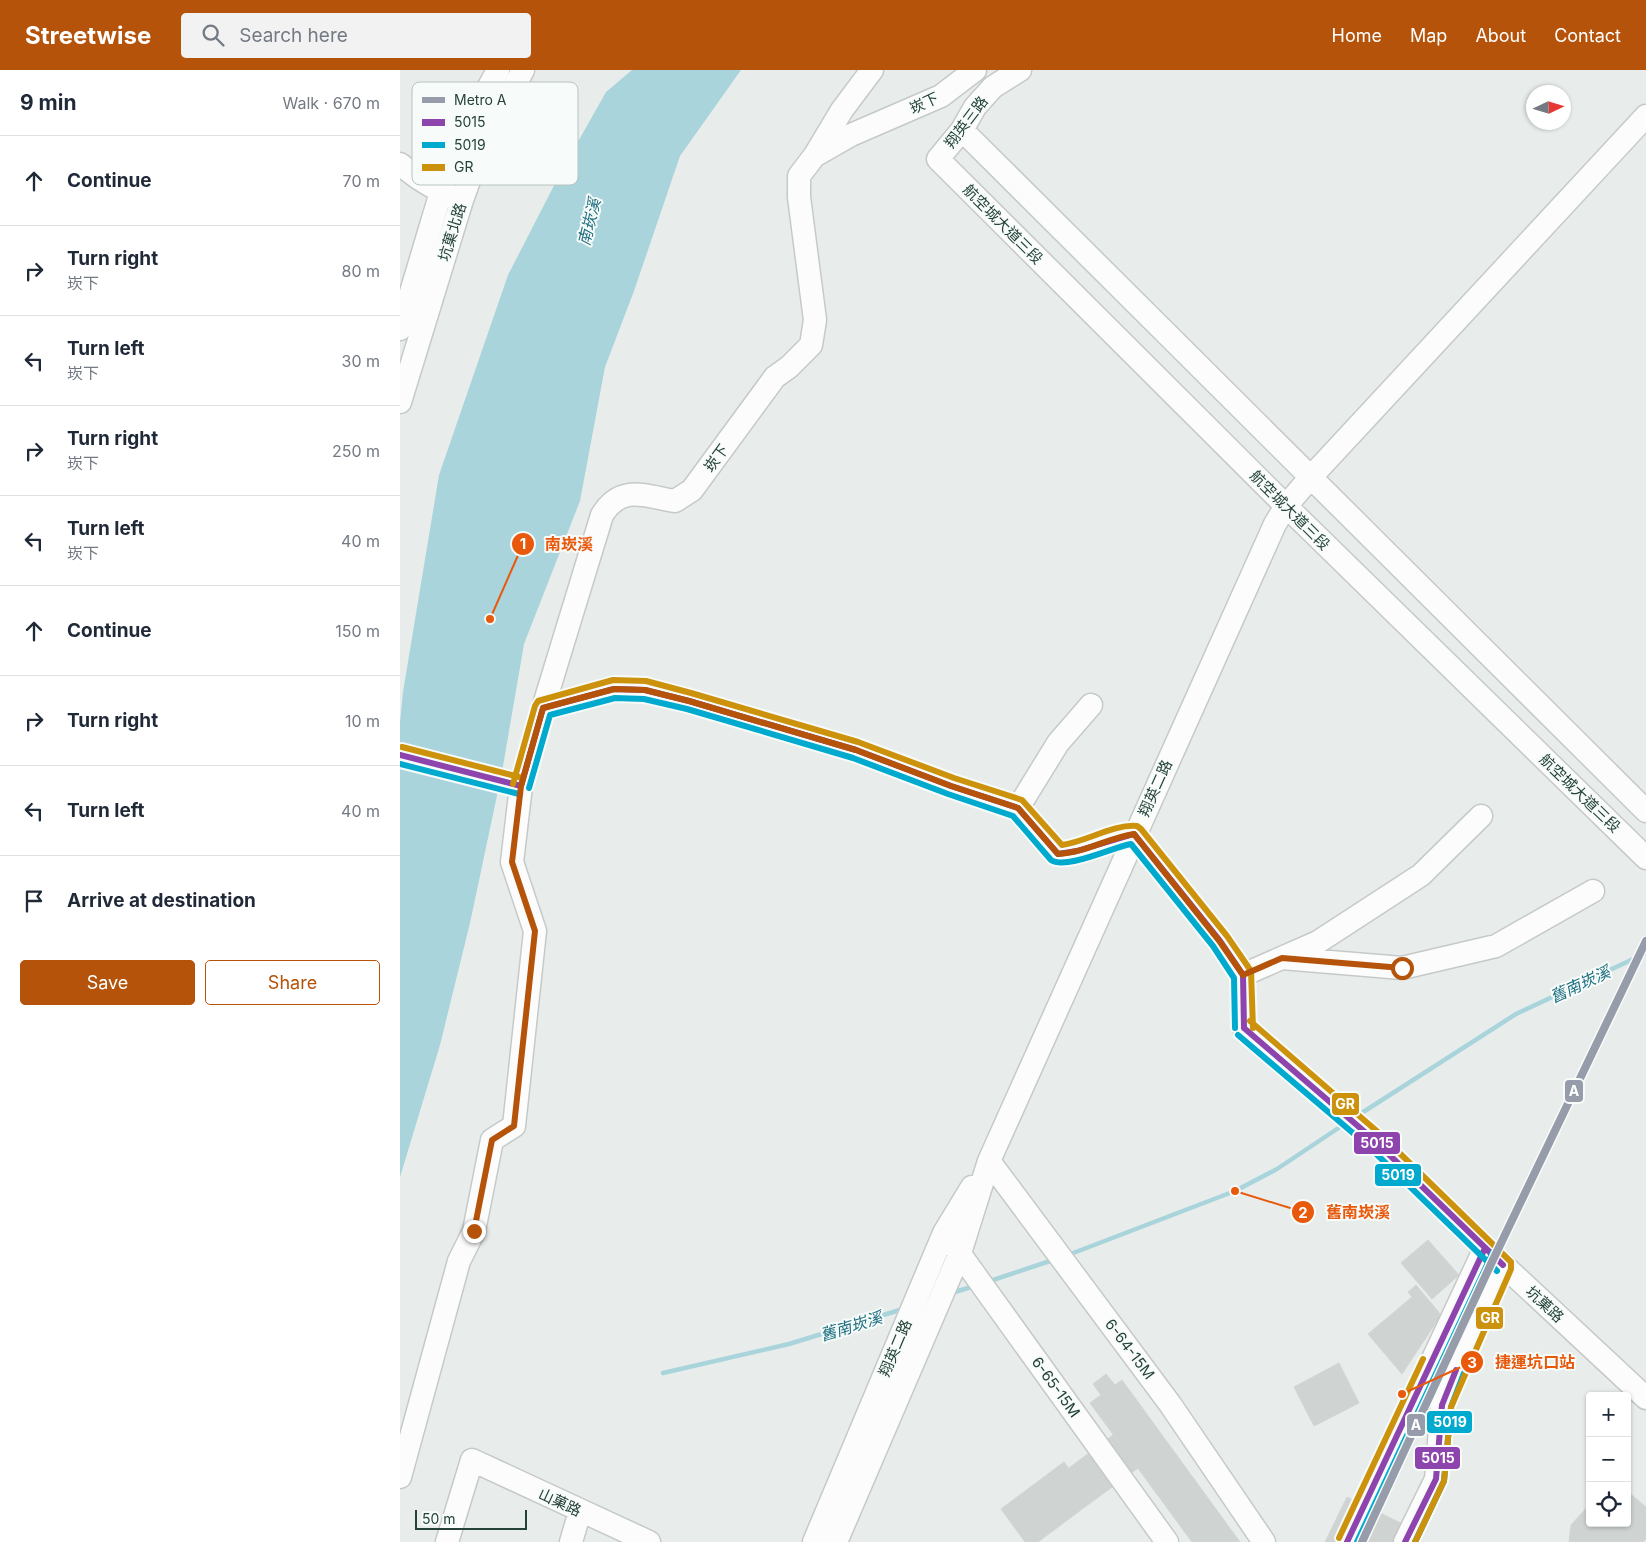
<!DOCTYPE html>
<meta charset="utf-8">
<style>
body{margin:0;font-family:Inter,"Noto Sans TC",sans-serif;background:#f2f2f3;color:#1f2937}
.controls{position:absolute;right:15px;bottom:15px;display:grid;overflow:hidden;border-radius:5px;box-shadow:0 1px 4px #0004}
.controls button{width:45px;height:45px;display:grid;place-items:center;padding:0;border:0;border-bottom:1px solid #e0e1e3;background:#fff;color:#1f2937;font:25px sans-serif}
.compass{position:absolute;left:1126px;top:15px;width:45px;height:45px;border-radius:50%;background:#fff;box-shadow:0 1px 4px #0004;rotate:86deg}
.scale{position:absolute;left:15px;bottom:12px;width:112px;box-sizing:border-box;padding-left:5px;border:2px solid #24423a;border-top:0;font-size:14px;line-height:18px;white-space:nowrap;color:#24423a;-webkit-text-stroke:4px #f7fbf9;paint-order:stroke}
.stop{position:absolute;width:15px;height:15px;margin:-11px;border:4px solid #b45309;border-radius:50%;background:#fff}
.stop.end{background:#b45309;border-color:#fff;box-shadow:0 1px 5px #0008}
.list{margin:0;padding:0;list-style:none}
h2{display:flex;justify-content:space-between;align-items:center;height:65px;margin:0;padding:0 20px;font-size:21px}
h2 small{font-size:16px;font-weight:400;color:#747a83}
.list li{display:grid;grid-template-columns:32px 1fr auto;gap:15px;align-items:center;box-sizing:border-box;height:90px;padding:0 20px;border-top:1px solid #e0e1e3}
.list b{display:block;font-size:19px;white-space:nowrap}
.list p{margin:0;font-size:16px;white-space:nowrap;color:#747a83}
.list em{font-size:16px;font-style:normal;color:#747a83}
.actions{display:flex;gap:10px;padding:15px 20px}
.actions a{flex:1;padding:11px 0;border:1px solid #b45309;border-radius:5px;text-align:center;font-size:18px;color:#b45309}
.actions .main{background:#b45309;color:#fff}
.icon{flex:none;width:28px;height:28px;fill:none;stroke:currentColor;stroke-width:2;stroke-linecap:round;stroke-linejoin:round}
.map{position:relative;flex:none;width:1246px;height:1472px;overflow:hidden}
header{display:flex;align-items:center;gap:30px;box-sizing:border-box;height:70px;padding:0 25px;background:#b45309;color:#fff}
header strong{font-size:24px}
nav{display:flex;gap:28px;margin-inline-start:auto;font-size:18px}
.search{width:350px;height:45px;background:#f2f2f3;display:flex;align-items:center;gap:12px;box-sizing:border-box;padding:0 18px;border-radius:5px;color:#747a83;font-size:19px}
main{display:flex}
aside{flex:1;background:#fff}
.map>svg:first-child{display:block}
.water{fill:#a9d4db}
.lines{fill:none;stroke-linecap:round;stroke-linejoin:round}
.stream{stroke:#a9d4db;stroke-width:4.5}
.building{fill:#cfd4d2;stroke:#d1d6d4}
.minor-casing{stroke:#c5cac8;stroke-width:25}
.minor{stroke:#fcfcfc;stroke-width:22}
.bus-1-casing{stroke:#f7fbf9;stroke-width:10}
.bus-2-casing{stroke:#f7fbf9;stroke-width:10}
.bus-3-casing{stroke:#f7fbf9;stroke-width:10}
.bus-1{stroke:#8e44ad;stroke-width:6}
.bus-2{stroke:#00a9ce;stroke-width:6}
.bus-3{stroke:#cd920c;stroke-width:6}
.metro-1-casing{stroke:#f7fbf9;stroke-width:11}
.metro-1{stroke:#969caa;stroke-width:8}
.route{stroke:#b45309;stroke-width:6}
.labels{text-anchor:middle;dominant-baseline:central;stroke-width:4;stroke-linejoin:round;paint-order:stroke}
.street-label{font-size:15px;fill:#24423a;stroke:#f7fbf9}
.water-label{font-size:16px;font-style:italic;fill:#1c6f80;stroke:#f7fbf9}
.key{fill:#f7fbf9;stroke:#b8c4c0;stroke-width:1}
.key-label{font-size:14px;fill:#24423a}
.leader{fill:none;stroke:#e8590c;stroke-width:2}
.callout-dot{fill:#e8590c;stroke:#f7fbf9;stroke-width:2}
.mark-label{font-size:15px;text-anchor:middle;font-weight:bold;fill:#fff}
.callout-label{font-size:16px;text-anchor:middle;font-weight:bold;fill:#e8590c;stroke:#f7fbf9;stroke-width:4;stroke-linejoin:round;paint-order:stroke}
.line-badge{stroke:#f7fbf9;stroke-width:2}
.badge-label{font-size:14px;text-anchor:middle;font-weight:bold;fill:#fff}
</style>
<header>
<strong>Streetwise</strong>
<div class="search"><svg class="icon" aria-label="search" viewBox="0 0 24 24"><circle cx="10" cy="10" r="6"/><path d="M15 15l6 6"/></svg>Search here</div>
<nav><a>Home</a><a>Map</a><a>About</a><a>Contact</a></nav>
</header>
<main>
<aside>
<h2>9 min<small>Walk · 670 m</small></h2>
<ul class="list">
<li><svg class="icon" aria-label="ahead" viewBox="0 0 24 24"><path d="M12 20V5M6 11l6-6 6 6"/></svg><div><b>Continue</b></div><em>70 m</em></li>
<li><svg class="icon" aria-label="right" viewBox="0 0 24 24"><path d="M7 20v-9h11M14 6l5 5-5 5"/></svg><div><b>Turn right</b><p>崁下</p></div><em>80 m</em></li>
<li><svg class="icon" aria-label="left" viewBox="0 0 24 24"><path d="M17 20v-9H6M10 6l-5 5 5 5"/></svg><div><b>Turn left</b><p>崁下</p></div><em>30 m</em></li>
<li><svg class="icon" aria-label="right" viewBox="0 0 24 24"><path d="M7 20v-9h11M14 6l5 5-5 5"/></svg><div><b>Turn right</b><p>崁下</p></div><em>250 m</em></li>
<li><svg class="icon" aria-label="left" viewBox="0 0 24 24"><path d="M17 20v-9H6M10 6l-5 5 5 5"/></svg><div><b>Turn left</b><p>崁下</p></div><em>40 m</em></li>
<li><svg class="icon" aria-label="ahead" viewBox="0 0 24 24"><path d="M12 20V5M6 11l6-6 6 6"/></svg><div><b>Continue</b></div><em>150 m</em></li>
<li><svg class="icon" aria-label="right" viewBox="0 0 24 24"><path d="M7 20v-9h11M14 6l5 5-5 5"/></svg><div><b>Turn right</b></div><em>10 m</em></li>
<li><svg class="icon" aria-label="left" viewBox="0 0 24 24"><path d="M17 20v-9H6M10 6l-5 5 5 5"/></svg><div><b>Turn left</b></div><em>40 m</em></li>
<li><svg class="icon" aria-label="arrive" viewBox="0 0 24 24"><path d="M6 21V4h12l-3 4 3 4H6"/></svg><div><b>Arrive at destination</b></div></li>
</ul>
<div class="actions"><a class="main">Save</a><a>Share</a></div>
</aside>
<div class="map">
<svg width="1246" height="1472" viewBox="0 0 1246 1472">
<rect width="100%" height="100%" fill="#e8edeb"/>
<path class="water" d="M 232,0 L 341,0 L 280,86 L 234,221 L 205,297 L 180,431 L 124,574 L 102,702 L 70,853 L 40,975 L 0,1107 L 0,652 L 3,622 L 39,405 L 108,205 L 162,100 L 206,22 Z"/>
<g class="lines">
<path class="stream" d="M 957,1046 L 1116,944 L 1246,883
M 668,1185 L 835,1121 L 877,1099 L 946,1053
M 587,1212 L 653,1190
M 551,1223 L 575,1216
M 263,1303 L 389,1274 L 503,1239"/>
</g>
<path class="building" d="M 1028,1170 L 1059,1205 L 1032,1229 L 1001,1193 Z
M 1016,1215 L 1041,1245 L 1002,1304 L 968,1264 L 1012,1227 L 1008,1222 Z
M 939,1293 L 959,1333 L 914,1356 L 894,1317 Z
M 706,1304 L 715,1315 L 722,1310 L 840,1472 L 792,1472 L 690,1333 L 701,1325 L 693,1314 Z
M 713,1365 L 738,1398 L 693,1431 L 669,1398 Z
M 664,1392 L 693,1431 L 638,1472 L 625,1472 L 601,1439 Z
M 1227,1421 L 1246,1437 L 1246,1469 L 1243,1472 L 1169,1472 L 1171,1455 L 1190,1434 L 1190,1453 L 1227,1453 Z
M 947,1427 L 1009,1457 L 1002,1472 L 925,1472 Z"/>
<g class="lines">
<g class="minor-casing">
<path id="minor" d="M 620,0 L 593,17 L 575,37 L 562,60 L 538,89 L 886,436 L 1246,788
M 562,60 L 1246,741
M 416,85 L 451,65 L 541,26 L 575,0
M 0,94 C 16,108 34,119 54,127
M 0,259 L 41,122 L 59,71 L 98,0
M 0,332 L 62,130 L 81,78 L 123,0
M 143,638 L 202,445 C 221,414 245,426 275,431 L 292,420 L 375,307 L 389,297 L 411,275 L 415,250 L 399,127 L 399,106 L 415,85 L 442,40 L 472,0
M 0,685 L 121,716
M 618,738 L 658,673 L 691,635
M 882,888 L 1002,898 L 1096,876 L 1193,821
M 843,905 L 918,872 L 1021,805 L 1081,746
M 589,1091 L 770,1334 L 864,1472
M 552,1173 L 767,1472
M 0,1407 L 59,1191 L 74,1161 L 92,1070 L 114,1056 L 135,861 L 112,792 L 121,716 L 143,638 L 214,619 L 245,620 L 289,631 L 456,680 L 551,716 L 618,738 L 658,784 C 684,783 708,768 734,764 L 820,871 L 843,905 L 844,958 L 973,1069 L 1070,1164 L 1246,1328
M 47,1472 L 72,1390 L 249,1472
M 171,1472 L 180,1441
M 414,1472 L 544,1163 L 572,1117
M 436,1472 L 560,1183 L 589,1091 L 875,454 L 886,436 L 910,408 L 1246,46
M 947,1472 L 1085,1178
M 1005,1472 L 1036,1409 L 1042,1335 L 1055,1302 L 1103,1195"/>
</g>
<use href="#minor" class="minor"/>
<g class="bus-1-casing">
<path id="bus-1" d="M 0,685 L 121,716
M 121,716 L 143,638 L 214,619 L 245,620 L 289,631 L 456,680 L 551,716 L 618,738 L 658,784 L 677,781 L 734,764 L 820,871 L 843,905 L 844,958
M 844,958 L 973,1069 L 1103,1195
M 947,1472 L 1085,1178
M 1005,1472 L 1036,1409 L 1042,1335 L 1056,1300"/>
</g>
<g class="bus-2-casing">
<path id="bus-2" d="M 0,694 L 119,724
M 129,718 L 150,645 L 215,628 L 244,629 L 287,639 L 453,688 L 548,724 L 613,746 L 651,790 C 666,800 713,777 731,774 L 813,876 L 834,908 L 835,958
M 838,965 L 967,1075 L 1097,1201
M 957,1472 L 1093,1182
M 1015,1472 L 1044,1411 L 1051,1337 L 1064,1303"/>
</g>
<g class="bus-3-casing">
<path id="bus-3" d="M 2,677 L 123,708
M 113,714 L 135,636 L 138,631 L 213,610 L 246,611 L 291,623 L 458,672 L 554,708 L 622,730 L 662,775 C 686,772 713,754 737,756 L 741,759 L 827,866 L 851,901 L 853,958
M 850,951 L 979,1063 L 1111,1192 L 1111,1199 L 1051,1337 L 1044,1411 L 1015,1472
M 939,1468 L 1023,1289"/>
</g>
<use href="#bus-1" class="bus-1"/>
<use href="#bus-2" class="bus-2"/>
<use href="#bus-3" class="bus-3"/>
<g class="metro-1-casing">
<path id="metro-1" d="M 962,1472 L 1091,1194 L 1246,871"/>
</g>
<use href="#metro-1" class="metro-1"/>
</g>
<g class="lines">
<path class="route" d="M 74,1161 L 92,1070 L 114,1056 L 135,861 L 112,792 L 121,716 L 143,638 L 214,619 L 245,620 L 289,631 L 456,680 L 551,716 L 618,738 L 658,784 C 684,783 708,768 734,764 L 820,872 L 843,905 L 882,888 L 1002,898"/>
</g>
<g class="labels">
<g class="street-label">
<text transform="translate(524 33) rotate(-25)">崁下</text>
<text transform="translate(566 52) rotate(-53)">翔英三路</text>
<text transform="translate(603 154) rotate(45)">航空城大道三段</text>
<text transform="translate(52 162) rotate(-73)">坑菓北路</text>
<text transform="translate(316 388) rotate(-54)">崁下</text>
<text transform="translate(890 440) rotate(45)">航空城大道三段</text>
<text transform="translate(755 718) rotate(-66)">翔英二路</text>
<text transform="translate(1180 723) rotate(44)">航空城大道三段</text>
<text transform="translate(1145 1234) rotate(43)">坑菓路</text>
<text transform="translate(495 1278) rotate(-67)">翔英二路</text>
<text transform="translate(730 1279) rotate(53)">6-64-15M</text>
<text transform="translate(656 1317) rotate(54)">6-65-15M</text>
<text transform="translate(160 1432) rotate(25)">山菓路</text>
</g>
<g class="water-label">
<text transform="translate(189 152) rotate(-76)">南崁溪</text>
<text transform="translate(1180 914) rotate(-25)">舊南崁溪</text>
<text transform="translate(451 1256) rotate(-17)">舊南崁溪</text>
</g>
</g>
<rect x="12" y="12" width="166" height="103" rx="8" class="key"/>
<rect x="22" y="27" width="23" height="6" fill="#969caa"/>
<rect x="22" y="49" width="23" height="7" fill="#8e44ad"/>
<rect x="22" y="72" width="23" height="6" fill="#00a9ce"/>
<rect x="22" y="94" width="23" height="7" fill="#cd920c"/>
<g class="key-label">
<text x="54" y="35">Metro A</text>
<text x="54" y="57">5015</text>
<text x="54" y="80">5019</text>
<text x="54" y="102">GR</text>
</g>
<path class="leader" d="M90 549L123 474M835 1121L903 1142M1002 1324L1072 1292"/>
<g class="callout-dot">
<circle cx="90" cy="549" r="5"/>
<circle cx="835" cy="1121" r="5"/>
<circle cx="1002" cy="1324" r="5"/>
<circle cx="123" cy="474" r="12"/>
<circle cx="903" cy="1142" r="12"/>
<circle cx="1072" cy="1292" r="12"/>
</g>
<g class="mark-label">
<text x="123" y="479">1</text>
<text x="903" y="1148">2</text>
<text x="1072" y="1298">3</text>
</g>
<g class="callout-label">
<text x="169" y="480">南崁溪</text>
<text x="958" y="1148">舊南崁溪</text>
<text x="1135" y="1298">捷運坑口站</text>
</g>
<g class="line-badge">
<rect x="1164" y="1009" width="20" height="24" rx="5" fill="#969caa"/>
<rect x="931" y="1022" width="29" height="24" rx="5" fill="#cd920c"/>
<rect x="953" y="1061" width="48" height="24" rx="5" fill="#8e44ad"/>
<rect x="974" y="1093" width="48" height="24" rx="5" fill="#00a9ce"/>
<rect x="1075" y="1236" width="29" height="24" rx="5" fill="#cd920c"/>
<rect x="1026" y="1340" width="47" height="24" rx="5" fill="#00a9ce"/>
<rect x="1006" y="1343" width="20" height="24" rx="5" fill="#969caa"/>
<rect x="1014" y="1376" width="47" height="24" rx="5" fill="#8e44ad"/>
</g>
<g class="badge-label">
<text x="1174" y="1026">A</text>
<text x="945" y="1039">GR</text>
<text x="977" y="1078">5015</text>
<text x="998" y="1110">5019</text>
<text x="1090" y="1253">GR</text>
<text x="1050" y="1357">5019</text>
<text x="1016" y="1360">A</text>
<text x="1038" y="1393">5015</text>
</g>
</svg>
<div class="controls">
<button>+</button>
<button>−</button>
<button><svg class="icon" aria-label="locate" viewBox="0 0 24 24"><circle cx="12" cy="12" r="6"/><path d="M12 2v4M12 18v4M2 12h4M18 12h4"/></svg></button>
</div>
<svg class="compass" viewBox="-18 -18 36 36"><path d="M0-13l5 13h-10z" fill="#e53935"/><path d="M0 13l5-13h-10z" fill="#747a83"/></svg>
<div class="scale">50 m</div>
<div class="stop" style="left:1002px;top:898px"></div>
<div class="stop end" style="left:74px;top:1161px"></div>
</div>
</main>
